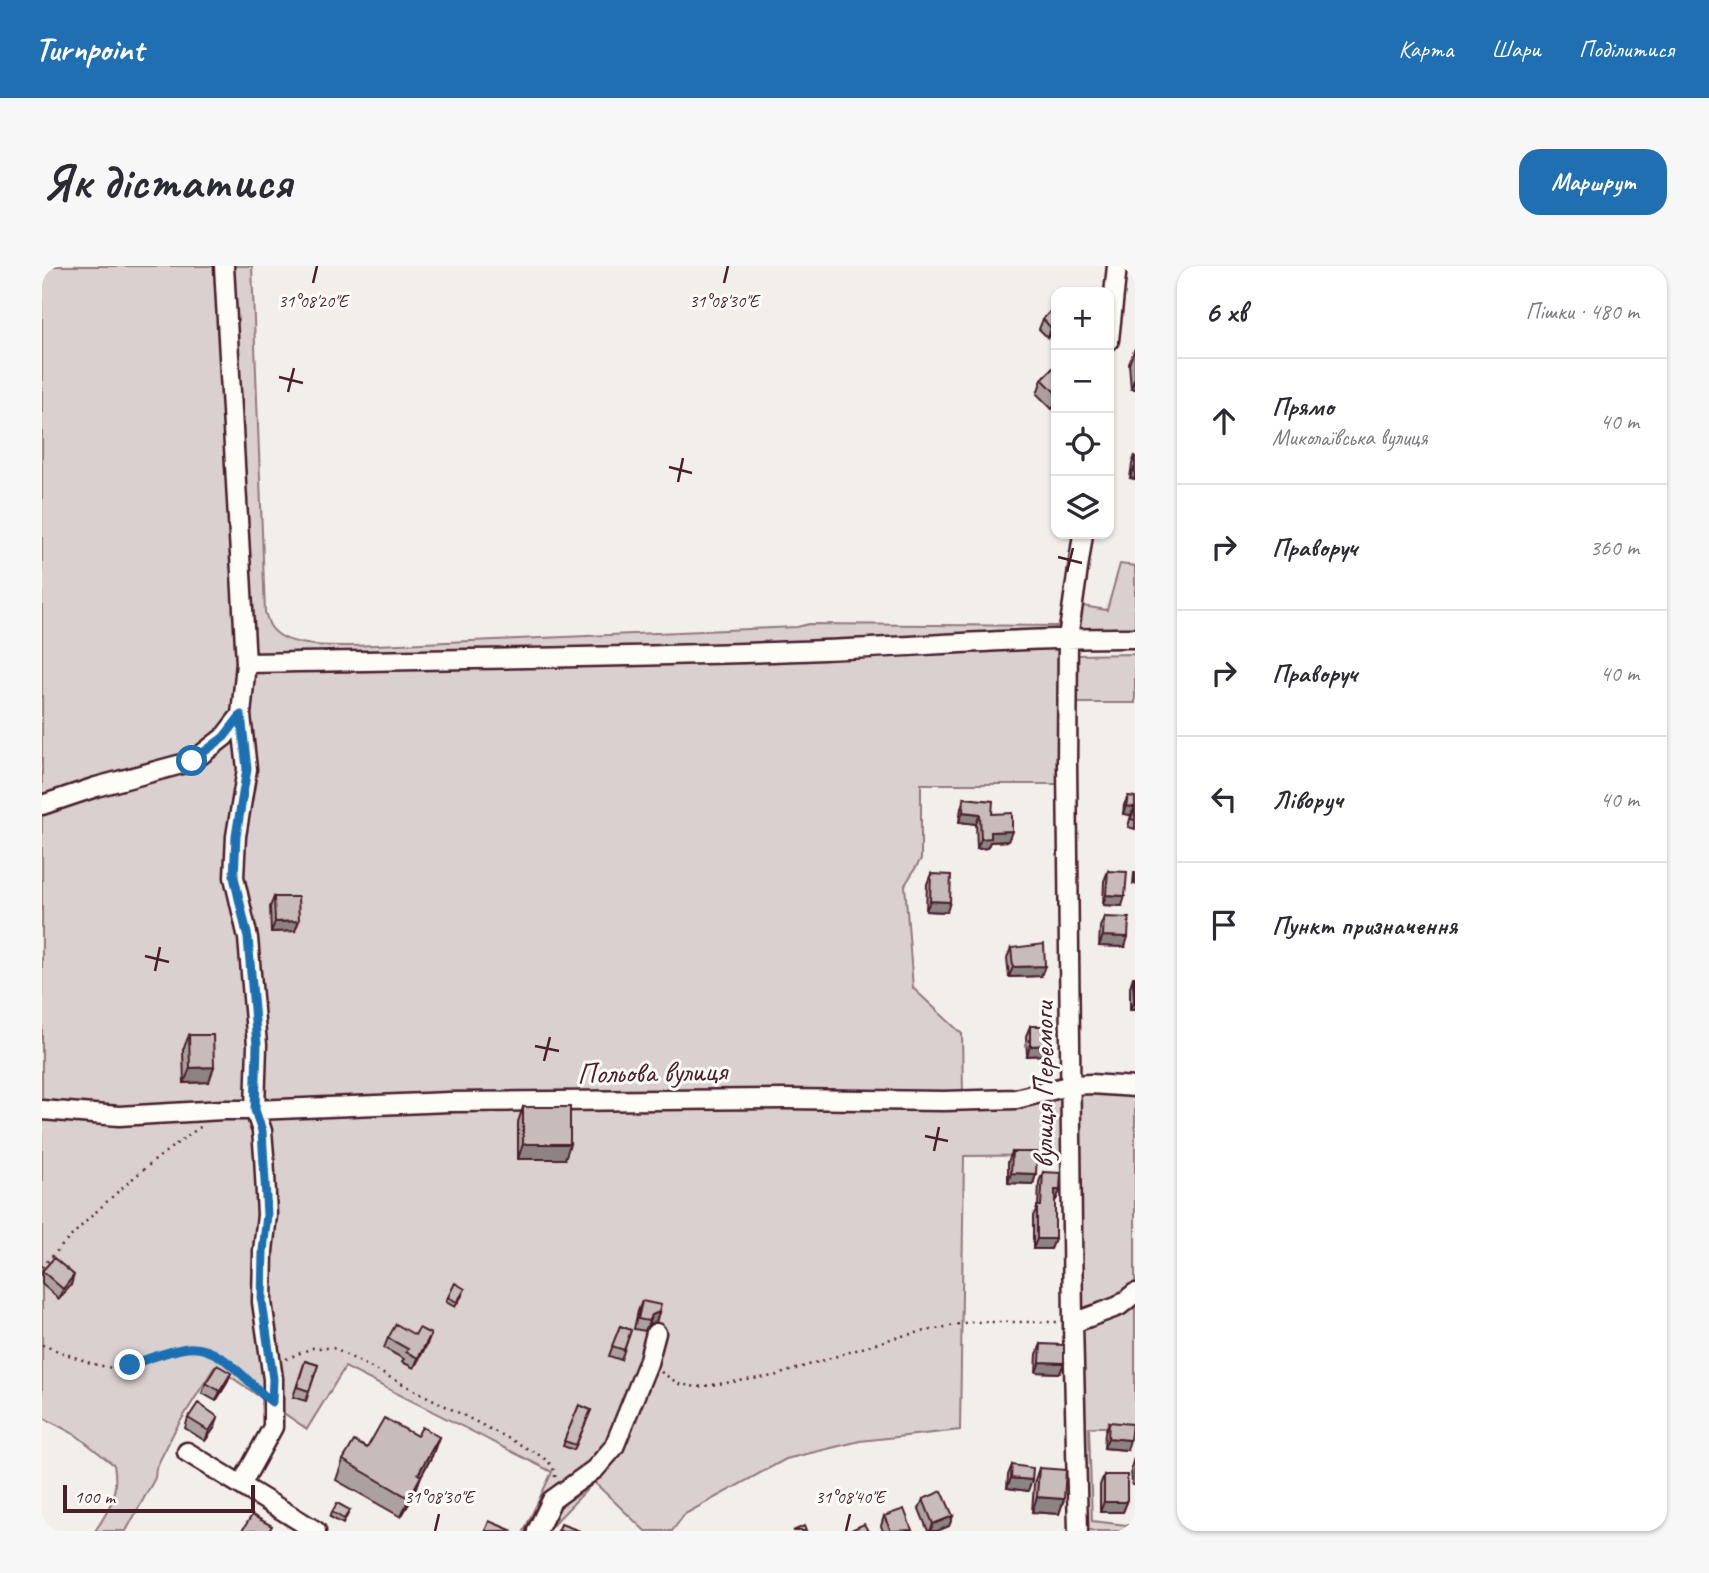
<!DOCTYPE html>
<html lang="uk">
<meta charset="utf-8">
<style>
body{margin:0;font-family:Caveat,sans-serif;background:#f7f7f7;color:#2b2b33}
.controls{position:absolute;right:21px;top:21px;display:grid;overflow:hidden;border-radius:14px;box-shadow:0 2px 5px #0004}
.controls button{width:63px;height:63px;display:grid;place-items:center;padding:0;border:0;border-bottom:2px solid #e1e1e2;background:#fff;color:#2b2b33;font:35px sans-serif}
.scale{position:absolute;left:21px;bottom:18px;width:192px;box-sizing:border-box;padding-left:7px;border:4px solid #4a1f2b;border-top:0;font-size:19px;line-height:24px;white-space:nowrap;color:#4a1f2b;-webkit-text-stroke:5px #fdfcf7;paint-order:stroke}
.stop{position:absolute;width:21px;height:21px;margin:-16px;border:5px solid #1f6fb2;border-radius:50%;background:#fff}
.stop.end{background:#1f6fb2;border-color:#fff;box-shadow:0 2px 7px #0008}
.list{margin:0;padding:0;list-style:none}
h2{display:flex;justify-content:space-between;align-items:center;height:91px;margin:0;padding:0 28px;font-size:30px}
h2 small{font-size:23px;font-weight:400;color:#7c7c81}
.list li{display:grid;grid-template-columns:46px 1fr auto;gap:21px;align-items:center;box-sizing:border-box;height:126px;padding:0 28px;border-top:2px solid #e1e1e2}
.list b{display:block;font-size:26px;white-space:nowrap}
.list p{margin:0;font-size:23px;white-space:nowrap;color:#7c7c81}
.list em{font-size:23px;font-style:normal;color:#7c7c81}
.icon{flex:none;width:38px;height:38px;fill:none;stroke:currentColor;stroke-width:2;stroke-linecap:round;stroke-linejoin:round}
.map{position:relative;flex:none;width:1093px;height:1265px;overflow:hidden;border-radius:21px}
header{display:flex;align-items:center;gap:42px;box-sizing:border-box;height:98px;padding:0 35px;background:#1f6fb2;color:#fff}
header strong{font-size:33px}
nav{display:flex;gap:38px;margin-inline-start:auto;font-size:24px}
.intro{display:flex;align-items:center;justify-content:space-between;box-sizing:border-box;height:168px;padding:0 42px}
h1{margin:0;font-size:49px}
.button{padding:18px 32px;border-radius:21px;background:#1f6fb2;color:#fff;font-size:24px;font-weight:700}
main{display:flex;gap:42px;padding:0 42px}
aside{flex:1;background:#fff;border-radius:21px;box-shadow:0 2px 5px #0004}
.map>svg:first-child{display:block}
.green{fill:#d9d0cf;stroke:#92787d;stroke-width:2}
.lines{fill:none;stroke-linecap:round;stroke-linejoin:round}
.minor-casing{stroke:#4a1f2b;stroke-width:23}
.path{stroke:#4a1f2b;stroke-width:2.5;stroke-dasharray:2 5;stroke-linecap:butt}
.minor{stroke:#fdfcf7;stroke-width:18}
.wall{fill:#aca1a1;stroke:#4a1f2b;stroke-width:2}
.shaded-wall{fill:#8c8383;stroke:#4a1f2b;stroke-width:2}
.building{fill:#c8bbbb;stroke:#4a1f2b;stroke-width:2}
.route{stroke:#1f6fb2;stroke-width:9}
.ticks{fill:none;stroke:#4a1f2b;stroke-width:2.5}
.labels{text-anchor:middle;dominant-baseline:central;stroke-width:6;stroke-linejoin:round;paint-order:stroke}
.street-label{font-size:30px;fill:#4a1f2b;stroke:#fdfcf7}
.ticks-label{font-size:18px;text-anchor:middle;fill:#4a1f2b;stroke:#fdfcf7;stroke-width:6;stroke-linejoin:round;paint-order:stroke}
</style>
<header>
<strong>Turnpoint</strong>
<nav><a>Карта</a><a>Шари</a><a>Поділитися</a></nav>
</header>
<div class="intro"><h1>Як дістатися</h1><a class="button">Маршрут</a></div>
<main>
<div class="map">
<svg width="1093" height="1265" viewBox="0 0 1093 1265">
<rect width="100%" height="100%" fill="#f2efeb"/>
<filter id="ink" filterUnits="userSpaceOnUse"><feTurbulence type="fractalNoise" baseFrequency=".0143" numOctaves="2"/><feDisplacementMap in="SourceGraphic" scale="14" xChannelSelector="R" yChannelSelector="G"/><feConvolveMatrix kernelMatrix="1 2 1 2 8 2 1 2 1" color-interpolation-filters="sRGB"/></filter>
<g filter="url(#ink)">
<path class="green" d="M 0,0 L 210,0 L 223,346 C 225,351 226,357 229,361 C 243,382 288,380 310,380 L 755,361 L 767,358 L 1015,360 L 1035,339 L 1065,344 L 1078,298 L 1093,300 L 1093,374 L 1016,377 L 1017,518 L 879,518 L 879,593 L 863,619 L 871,722 L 920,768 L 921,828 L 1018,818 L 1022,889 L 922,890 L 918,1164 L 818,1175 L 744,1193 L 643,1248 L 630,1265 L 603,1265 L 552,1216 L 505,1265 L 482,1265 L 510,1206 L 303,1101 L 265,1163 L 173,1100 L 133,1164 L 114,1202 L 113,1212 L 84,1265 L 53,1265 C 68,1244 77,1225 72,1199 L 34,1169 L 0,1151 Z
M 1093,388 L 1093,437 L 1031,437 L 1034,389 Z
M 1044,822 L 1093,825 L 1093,1161 L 1047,1161 L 1050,1255 L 1093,1260 L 1093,1265 L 1051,1265 L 1045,1262 L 1044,1257 L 1037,830 Z"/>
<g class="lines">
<g class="minor-casing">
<path id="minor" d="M 182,0 L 204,397 C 396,393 589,392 781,384 C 885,380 989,371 1093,372
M 1067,74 L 1075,0
M 0,539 L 54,521 L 151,495 L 182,471 L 199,449
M 0,844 L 77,850 L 181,844 L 213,844 L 407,836 L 743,833 L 902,835 L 974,833 L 1030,819 L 1049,818 L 1093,821
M 1031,1057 L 1077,1040 L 1093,1027
M 145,1186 L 274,1265
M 199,1219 L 231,1161 L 231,1113 L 220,1036 L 221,985 L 225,949 L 222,889 L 220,865 L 213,844 L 215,779 L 206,672 L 192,611 L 194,570 L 205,503 L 199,449 L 204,397
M 495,1265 L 510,1234 L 553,1203 L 572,1181 L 606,1097 L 614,1067
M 1036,1265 L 1031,1057 L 1025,497 L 1026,372 L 1041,268"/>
</g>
<path class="path" d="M 0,1001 C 48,949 101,899 160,860
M 0,1079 L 51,1098 L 70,1102 L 88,1099 L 134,1084 L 149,1082 L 169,1085 L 216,1125
M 244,1093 L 270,1082 L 291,1082 L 481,1180 C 496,1189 515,1195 513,1215
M 619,1106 L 637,1118 L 655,1121 L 732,1110 L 855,1071 L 927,1056 L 1017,1056"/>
<use href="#minor" class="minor"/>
</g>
<path class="wall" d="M 1014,41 L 1014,63 L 1006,72 L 997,63 L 1001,53 Z
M 1093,82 L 1093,123 L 1089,123 L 1087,98 Z
M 1014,99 L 1014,139 L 1010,143 L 995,128 L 1000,113 Z
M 1093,189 L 1093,213 L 1088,212 L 1090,198 Z
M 1086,530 L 1093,531 L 1093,563 L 1086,561 L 1089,549 L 1081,548 L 1082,539 Z
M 922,532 L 950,548 L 970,565 L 966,575 L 948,576 L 945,582 L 935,583 L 934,558 L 917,556 L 919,542 Z
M 1066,605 L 1080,640 L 1061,639 L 1062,615 Z
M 889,608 L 905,646 L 884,645 L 885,618 Z
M 232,631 L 253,665 L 229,666 L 228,641 Z
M 1062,651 L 1083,681 L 1057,680 L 1058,661 Z
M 969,682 L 999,710 L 967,711 L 965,692 Z
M 1091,711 L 1093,744 L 1088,744 L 1088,721 Z
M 988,760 L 1001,789 L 985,790 L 984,770 Z
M 147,769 L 167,816 L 142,817 L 141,784 Z
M 481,841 L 523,893 L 476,893 L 476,856 Z
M 970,886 L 994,908 L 991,918 L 966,917 L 966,896 Z
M 1001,906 L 1018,924 L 1014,934 L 1013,934 L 1013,973 L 1009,983 L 991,983 L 991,950 L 996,940 L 997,916 Z
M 0,1005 L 29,1019 L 17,1033 L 0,1018 Z
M 421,1028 L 413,1041 L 404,1036 L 406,1031 Z
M 600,1035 L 617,1046 L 614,1056 L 606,1059 L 603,1065 L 592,1063 L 596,1045 Z
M 578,1060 L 589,1064 L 579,1094 L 567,1090 Z
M 346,1072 L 385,1078 L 372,1102 L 360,1096 L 362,1093 L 342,1082 Z
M 999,1078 L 1022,1097 L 1018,1107 L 994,1106 L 995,1088 Z
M 263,1095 L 276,1099 L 264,1135 L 251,1131 Z
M 164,1117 L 185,1117 L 174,1135 L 160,1127 Z
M 537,1139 L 549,1144 L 532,1184 L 521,1180 Z
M 176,1151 L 173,1161 L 163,1175 L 143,1162 L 146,1152 Z
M 1067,1156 L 1085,1184 L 1062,1182 L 1063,1166 Z
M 375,1170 L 397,1171 L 390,1190 L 379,1210 L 372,1229 L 359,1251 L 294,1214 L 301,1194 L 325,1182 Z
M 1092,1192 L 1093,1219 L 1090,1219 L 1089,1202 Z
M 970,1199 L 986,1225 L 965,1222 L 966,1209 Z
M 997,1202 L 1022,1233 L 1017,1248 L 990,1246 L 992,1217 Z
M 1062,1209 L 1085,1236 L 1081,1246 L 1058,1246 L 1058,1219 Z
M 881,1233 L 911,1250 L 907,1260 L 895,1265 L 886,1265 L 877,1243 Z
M 308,1244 L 301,1258 L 288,1251 L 290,1246 Z
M 842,1250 L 870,1265 L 841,1265 L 839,1260 Z"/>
<path class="shaded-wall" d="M 1014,57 L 1014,63 L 1006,72 L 1009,62 Z
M 1093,111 L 1093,123 L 1089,123 Z
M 1092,202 L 1093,202 L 1093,213 L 1088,212 Z
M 1084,540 L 1093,541 L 1089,549 L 1081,548 Z
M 921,546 L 938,548 L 934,558 L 917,556 Z
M 970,565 L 966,575 L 948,576 L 945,582 L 935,583 L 939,573 L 949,566 Z
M 1064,629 L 1083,630 L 1080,640 L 1061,639 Z
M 888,635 L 908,636 L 905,646 L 884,645 Z
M 257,655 L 253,665 L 229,666 L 233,656 Z
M 1061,670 L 1086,671 L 1083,681 L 1057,680 Z
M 1003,700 L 999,710 L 967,711 L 971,701 Z
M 1092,734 L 1093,734 L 1093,744 L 1088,744 Z
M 1005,779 L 1001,789 L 985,790 L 988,780 Z
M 172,801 L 167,816 L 142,817 L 148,802 Z
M 481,878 L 528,878 L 523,893 L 476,893 Z
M 969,907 L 994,908 L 991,918 L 966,917 Z
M 1013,924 L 1018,924 L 1014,934 L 1009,934 Z
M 995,973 L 1013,973 L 1009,983 L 991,983 Z
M 32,1009 L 29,1019 L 17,1033 L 21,1023 Z
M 617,1046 L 614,1056 L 606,1059 L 603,1065 L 610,1049 Z
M 389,1068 L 385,1078 L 372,1102 L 376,1092 Z
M 998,1096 L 1022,1097 L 1018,1107 L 994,1106 Z
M 189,1107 L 185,1117 L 174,1135 L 178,1125 Z
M 176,1151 L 173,1161 L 163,1175 L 167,1165 Z
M 397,1171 L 390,1190 L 369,1228 L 376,1208 Z
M 1066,1172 L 1088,1174 L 1085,1184 L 1062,1182 Z
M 379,1210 L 372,1229 L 359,1251 L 367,1232 Z
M 969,1212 L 990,1214 L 986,1225 L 965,1222 Z
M 995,1231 L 1022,1233 L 1017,1248 L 990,1246 Z
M 1062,1236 L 1085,1236 L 1081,1246 L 1058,1246 Z
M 911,1250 L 907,1260 L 895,1265 L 888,1265 L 891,1258 Z"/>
<path class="building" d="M 1013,40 L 1014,41 L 1014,57 L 1009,62 L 1001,53 Z
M 1014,99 L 1014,127 L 1000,113 Z
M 1086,530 L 1093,531 L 1093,554 L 1089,553 L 1093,541 L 1084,540 Z
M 922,532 L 951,535 L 950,548 L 970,547 L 970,565 L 949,566 L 949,572 L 939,573 L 938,548 L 921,546 Z
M 1066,605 L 1085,606 L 1083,630 L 1064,629 Z
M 1092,607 L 1093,607 L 1093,618 L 1091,618 Z
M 889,608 L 909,609 L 908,636 L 888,635 Z
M 232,631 L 256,631 L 257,655 L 233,656 Z
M 1062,651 L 1087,652 L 1086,671 L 1061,670 Z
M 1002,678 L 1003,700 L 971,701 L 969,682 Z
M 1091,711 L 1093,711 L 1093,734 L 1092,734 Z
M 988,760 L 1004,760 L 1005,779 L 988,780 Z
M 147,769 L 171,769 L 172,801 L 148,802 Z
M 481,841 L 528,841 L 528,878 L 481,878 Z
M 970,886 L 995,886 L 994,908 L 969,907 Z
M 1001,906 L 1019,907 L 1018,924 L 1013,924 L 1013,973 L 995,973 L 995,940 L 999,940 Z
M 12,992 L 32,1009 L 21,1023 L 0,1005 Z
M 413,1017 L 423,1023 L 415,1036 L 406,1031 Z
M 600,1035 L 619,1039 L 617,1046 L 610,1049 L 606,1055 L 596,1053 Z
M 354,1058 L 373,1069 L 377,1062 L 389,1068 L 376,1092 L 364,1086 L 366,1083 L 346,1072 Z
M 578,1060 L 589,1064 L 582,1084 L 570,1080 Z
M 999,1078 L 1022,1079 L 1022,1097 L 998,1096 Z
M 263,1095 L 276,1099 L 267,1125 L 255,1121 Z
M 175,1099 L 189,1107 L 178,1125 L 164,1117 Z
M 156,1137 L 176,1151 L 167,1165 L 146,1152 Z
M 537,1139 L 549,1144 L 534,1179 L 522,1175 Z
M 342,1152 L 375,1170 L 380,1161 L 397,1171 L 376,1208 L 379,1210 L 367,1232 L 301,1194 L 312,1175 L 325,1182 Z
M 1067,1156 L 1090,1158 L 1088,1174 L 1066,1172 Z
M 970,1199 L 991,1202 L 990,1214 L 969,1212 Z
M 997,1202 L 1024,1204 L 1022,1233 L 995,1231 Z
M 1062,1209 L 1085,1209 L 1085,1236 L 1062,1236 Z
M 900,1225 L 911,1250 L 891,1258 L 881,1233 Z
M 295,1237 L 308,1244 L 302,1253 L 290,1246 Z
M 862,1243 L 870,1264 L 849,1265 L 842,1250 Z
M 210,1249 L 230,1260 L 227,1265 L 200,1265 Z
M 447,1255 L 471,1265 L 443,1265 Z
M 519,1258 L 538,1265 L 516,1265 Z
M 822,1258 L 826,1265 L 807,1265 Z
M 762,1260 L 764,1265 L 751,1265 Z"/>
</g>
<g class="lines" filter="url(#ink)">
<path class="route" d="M 88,1099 C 106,1093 127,1084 146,1082 C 180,1079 205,1117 230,1136 L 231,1113 L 220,1036 L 221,985 L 225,949 L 220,865 L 213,844 L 215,779 L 206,672 L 192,611 L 194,570 L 205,503 L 199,449 L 182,471 L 150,495"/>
</g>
<path class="ticks" d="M 271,17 L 275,0M 682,17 L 686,0M 237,111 L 261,117M 246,126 L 252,102M 627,201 L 650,207M 636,216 L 641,192M 1016,291 L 1040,297M 1025,306 L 1031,282M 103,690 L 127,696M 113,705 L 118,681M 493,780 L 517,785M 502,795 L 508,771M 883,870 L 906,875M 892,885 L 897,861M 393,1265 L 397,1248M 804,1265 L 808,1248"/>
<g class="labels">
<g class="street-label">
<text transform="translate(610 806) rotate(-1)">Польова вулиця</text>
<text transform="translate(1001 819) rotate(-90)">вулиця Перемоги</text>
</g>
</g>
<g class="ticks-label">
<text x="271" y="41">31°08'20"E</text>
<text x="682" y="41">31°08'30"E</text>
<text x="397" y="1237">31°08'30"E</text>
<text x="808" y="1237">31°08'40"E</text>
</g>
</svg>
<div class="controls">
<button>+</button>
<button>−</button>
<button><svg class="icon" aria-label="locate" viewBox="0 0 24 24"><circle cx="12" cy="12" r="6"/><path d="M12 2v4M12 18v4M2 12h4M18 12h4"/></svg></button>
<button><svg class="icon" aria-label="layers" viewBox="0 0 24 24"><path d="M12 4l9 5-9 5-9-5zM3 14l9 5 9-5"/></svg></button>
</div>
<div class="scale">100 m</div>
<div class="stop" style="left:150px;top:495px"></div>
<div class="stop end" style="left:88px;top:1099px"></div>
</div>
<aside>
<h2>6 хв<small>Пішки · 480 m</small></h2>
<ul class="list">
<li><svg class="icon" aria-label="ahead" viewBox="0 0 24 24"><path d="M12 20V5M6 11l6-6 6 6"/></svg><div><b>Прямо</b><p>Миколаївська вулиця</p></div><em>40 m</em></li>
<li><svg class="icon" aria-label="right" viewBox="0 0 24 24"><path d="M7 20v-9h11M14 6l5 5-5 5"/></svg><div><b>Праворуч</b></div><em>360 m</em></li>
<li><svg class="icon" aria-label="right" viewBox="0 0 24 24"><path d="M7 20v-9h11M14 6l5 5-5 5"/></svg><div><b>Праворуч</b></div><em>40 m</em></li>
<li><svg class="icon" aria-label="left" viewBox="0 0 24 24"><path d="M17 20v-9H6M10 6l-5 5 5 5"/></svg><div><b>Ліворуч</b></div><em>40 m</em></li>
<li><svg class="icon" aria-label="arrive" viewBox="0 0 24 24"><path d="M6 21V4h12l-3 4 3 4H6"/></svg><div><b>Пункт призначення</b></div></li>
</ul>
</aside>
</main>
